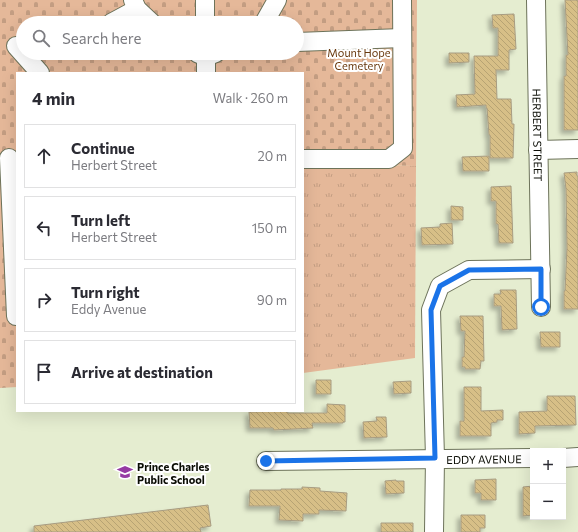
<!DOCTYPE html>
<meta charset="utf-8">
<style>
body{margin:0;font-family:Commissioner,sans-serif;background:#f7f7f7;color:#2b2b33}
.controls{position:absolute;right:12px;bottom:12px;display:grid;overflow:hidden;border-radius:0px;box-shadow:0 4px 16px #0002}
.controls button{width:36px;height:36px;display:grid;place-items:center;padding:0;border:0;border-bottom:1px solid #e1e1e2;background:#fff;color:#2b2b33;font:20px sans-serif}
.stop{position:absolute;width:12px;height:12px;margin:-9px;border:3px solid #1a73e8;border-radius:50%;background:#fff}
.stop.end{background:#1a73e8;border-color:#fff;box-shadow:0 1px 4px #0008}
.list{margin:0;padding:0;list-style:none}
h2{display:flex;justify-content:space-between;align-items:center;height:52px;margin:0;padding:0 16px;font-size:17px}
h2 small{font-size:13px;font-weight:400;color:#7c7c81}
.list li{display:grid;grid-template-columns:26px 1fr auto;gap:12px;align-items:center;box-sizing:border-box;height:64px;margin:0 8px 8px;padding:0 8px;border:1px solid #e1e1e2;border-radius:0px}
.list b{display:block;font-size:15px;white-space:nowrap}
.list p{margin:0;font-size:13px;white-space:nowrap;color:#7c7c81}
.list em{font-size:13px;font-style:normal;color:#7c7c81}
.icon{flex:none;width:22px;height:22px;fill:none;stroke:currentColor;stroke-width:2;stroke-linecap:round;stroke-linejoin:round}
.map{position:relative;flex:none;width:578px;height:532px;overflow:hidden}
.search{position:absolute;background:#fff;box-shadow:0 4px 16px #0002;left:16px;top:16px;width:288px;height:44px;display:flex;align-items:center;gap:10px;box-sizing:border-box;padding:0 14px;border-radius:22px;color:#7c7c81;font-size:15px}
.panel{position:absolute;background:#fff;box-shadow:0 4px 16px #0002;left:16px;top:72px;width:288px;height:340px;border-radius:0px}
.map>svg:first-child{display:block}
.cemetery{fill:url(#cemetery-stones);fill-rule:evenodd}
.park{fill:url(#park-tufts)}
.building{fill:url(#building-back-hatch);stroke:#a79c82;filter:url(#shadow)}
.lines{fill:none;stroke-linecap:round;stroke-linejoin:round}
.minor-casing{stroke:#6d735a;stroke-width:20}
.minor{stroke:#fff;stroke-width:18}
.route{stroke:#1a73e8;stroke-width:5}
.labels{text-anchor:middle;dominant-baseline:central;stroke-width:4;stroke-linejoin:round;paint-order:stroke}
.park-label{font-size:11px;fill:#68380d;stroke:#fff}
.street-label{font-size:11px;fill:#0b0d05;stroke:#fff}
.poi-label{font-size:11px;font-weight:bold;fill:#0b0d05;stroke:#fff;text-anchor:start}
</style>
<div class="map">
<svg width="578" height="532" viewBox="0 0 578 532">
<defs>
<pattern id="cemetery-stones" width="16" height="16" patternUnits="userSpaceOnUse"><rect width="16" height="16" fill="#e5b899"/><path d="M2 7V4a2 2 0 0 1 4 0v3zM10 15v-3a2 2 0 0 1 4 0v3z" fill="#c39d82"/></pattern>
<pattern id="park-tufts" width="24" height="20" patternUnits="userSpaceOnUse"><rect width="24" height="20" fill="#e5b899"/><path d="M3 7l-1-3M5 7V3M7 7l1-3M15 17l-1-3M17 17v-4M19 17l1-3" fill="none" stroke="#c39d82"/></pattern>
<pattern id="building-back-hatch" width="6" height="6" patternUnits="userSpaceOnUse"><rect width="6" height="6" fill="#d7bf87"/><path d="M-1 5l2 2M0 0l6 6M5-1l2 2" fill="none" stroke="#b7a373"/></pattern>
<filter id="shadow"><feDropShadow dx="-3.5" dy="3.5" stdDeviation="2" flood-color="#0004"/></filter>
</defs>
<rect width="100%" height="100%" fill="#e5edd0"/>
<path class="cemetery" d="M 0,0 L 417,0 L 416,166 L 303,164 L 303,73 L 17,73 L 17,387 L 0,388 ZM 23,23 L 297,23 L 297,53 L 23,53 Z"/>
<path class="park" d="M 303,164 L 416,166 L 415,358 L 303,373 Z"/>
<path class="building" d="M 565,0 L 578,0 L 578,130 L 564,130 L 564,76 L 566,76 L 566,55 L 568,55 Z
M 514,14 L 516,49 L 509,50 L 509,70 L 496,70 L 497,99 L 511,99 L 512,124 L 514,124 L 513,158 L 490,158 L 490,135 L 489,135 L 487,108 L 486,108 L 486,105 L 457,107 L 456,95 L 475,94 L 474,56 L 498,56 L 498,28 L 493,28 L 492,15 Z
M 449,53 L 469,53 L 469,62 L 449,63 Z
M 489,156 L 489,171 L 463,171 L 462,157 Z
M 577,172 L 577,176 L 578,176 L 578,309 L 564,309 L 564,291 L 565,291 L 567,248 L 566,189 L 564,173 Z
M 511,186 L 513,243 L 499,243 L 498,224 L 496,224 L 496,201 L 491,201 L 491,187 Z
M 451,206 L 463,207 L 463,220 L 451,220 Z
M 452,223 L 453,244 L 422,245 L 421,228 L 440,227 L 440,224 Z
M 500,290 L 516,290 L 517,329 L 502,330 L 501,306 L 494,306 L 494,294 L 501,294 Z
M 460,316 L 483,316 L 484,361 L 481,361 L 480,369 L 465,369 L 465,367 L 462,367 L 462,357 L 464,357 L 465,331 L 461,331 Z
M 540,332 L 560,332 L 560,347 L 541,347 Z
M 316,380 L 331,380 L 331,394 L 316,394 Z
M 411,381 L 411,393 L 394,394 L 393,382 Z
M 464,387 L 481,387 L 481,411 L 503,410 L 503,420 L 497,420 L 497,422 L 491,423 L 491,436 L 460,436 L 460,421 L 464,421 Z
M 547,396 L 575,396 L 576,425 L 535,426 L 535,433 L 519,434 L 519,412 L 547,411 Z
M 327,404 L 345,405 L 345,422 L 343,422 L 343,423 L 312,423 L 313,428 L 274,430 L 273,428 L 250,428 L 249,412 L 287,411 L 288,413 L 327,413 Z
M 376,417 L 386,417 L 387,437 L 364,438 L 363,422 L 377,421 Z
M 496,479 L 496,500 L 481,500 L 481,493 L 475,493 L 475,480 Z
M 396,480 L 396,481 L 404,481 L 404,493 L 386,494 L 385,481 Z
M 533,486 L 533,515 L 523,516 L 523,487 Z
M 302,487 L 320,488 L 320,491 L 347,493 L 346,511 L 319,510 L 319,514 L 303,514 L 303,521 L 279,520 L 280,506 L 249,506 L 250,490 L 281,490 L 281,489 L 302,489 Z
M 208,505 L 211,526 L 200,528 L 201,532 L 34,532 L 34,526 Z
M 461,515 L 485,515 L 485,528 L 480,528 L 480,532 L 461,532 Z
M 381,523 L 413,523 L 413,532 L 381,532 Z"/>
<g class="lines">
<g class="minor-casing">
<g id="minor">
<path d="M 133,0 L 137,9 L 152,23"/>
<path d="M 205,0 L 205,23"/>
<path id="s1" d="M 536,0 L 541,307"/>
<path d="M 111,23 L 137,9"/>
<path d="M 264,23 L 277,0"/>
<path d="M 297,42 L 402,38"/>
<path d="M 16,46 L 40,73"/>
<path d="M 197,53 L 206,57 L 216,53"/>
<path d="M 206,73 L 206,53"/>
<path d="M 538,150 L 578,149"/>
<path d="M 9,158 L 16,316"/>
<path d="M 303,159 L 389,159 L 403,148 L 402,0"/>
<path d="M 563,458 L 578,457"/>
<path id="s2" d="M 266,461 L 533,458"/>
<path d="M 434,532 L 435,458 L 431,310 L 440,286 L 469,270 L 541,269"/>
</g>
</g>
<use href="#minor" class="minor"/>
</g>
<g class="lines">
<path class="route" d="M 266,461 L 435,458 L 431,310 L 440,286 L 469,270 L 541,269 L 541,307"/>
</g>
<defs>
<g id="school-bare" transform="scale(1.2)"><path d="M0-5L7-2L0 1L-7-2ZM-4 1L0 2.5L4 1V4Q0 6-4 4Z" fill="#963aa3" stroke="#fff" stroke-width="2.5" paint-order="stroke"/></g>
</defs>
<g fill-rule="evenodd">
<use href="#school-bare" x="125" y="472"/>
</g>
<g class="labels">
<g class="park-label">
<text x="359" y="52">Mount Hope<tspan x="359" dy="13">Cemetery</tspan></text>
</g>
<g class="street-label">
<text stroke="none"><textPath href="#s1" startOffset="135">HERBERT STREET</textPath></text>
<text stroke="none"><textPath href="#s2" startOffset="218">EDDY AVENUE</textPath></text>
</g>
<g class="poi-label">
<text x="137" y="466">Prince Charles<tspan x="137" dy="13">Public School</tspan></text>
</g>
</g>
</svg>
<div class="controls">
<button>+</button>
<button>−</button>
</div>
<div class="stop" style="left:541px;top:307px"></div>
<div class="stop end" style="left:266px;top:461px"></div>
<div class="search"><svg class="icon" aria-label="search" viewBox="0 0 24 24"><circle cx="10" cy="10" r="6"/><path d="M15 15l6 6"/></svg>Search here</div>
<section class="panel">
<h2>4 min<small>Walk · 260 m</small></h2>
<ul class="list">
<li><svg class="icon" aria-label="ahead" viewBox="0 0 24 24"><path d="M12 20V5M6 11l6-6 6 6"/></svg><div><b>Continue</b><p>Herbert Street</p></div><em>20 m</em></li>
<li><svg class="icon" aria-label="left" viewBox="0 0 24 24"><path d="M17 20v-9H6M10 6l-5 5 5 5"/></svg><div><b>Turn left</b><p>Herbert Street</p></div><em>150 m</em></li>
<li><svg class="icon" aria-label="right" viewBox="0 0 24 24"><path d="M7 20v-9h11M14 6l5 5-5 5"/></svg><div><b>Turn right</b><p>Eddy Avenue</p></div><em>90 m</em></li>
<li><svg class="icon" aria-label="arrive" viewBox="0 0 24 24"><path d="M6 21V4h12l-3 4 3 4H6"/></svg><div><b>Arrive at destination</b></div></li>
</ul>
</section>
</div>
